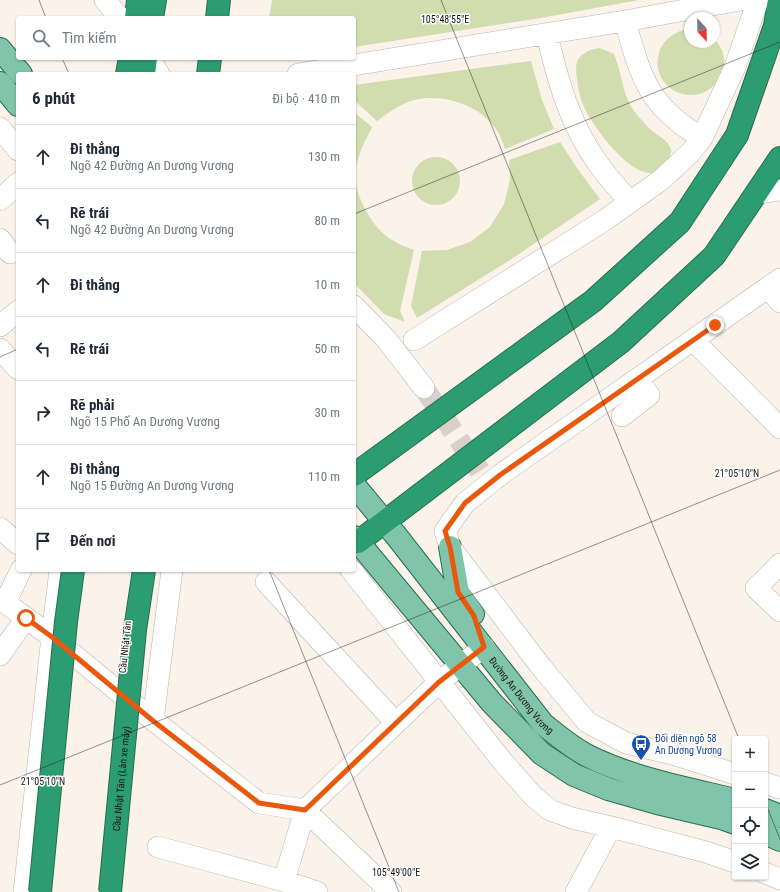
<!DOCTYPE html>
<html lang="vi">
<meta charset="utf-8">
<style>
body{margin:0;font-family:"Roboto Condensed",sans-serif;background:#f6f6f7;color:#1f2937}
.controls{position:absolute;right:12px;bottom:12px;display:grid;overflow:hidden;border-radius:4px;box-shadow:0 1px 3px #0004}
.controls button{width:36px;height:36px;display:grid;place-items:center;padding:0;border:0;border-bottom:1px solid #e0e1e3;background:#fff;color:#1f2937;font:20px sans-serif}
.compass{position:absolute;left:684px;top:12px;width:36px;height:36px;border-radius:50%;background:#fff;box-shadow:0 1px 3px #0004;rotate:158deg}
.stop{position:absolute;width:12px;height:12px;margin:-9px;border:3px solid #ea580c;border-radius:50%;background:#fff}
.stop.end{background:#ea580c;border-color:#fff;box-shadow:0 1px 4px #0008}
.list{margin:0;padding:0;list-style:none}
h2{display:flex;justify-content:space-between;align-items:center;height:52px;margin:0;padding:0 16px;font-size:17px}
h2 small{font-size:13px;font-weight:400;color:#747a83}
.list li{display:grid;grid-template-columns:26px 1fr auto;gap:12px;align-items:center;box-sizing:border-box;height:64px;padding:0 16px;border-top:1px solid #e0e1e3}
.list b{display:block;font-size:15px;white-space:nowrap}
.list p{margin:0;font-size:13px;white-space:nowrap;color:#747a83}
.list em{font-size:13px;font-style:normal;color:#747a83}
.icon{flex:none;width:22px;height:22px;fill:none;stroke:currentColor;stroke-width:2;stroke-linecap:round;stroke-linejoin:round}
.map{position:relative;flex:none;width:780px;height:892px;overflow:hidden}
.search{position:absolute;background:#fff;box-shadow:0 1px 3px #0004;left:16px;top:16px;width:340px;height:44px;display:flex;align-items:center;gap:10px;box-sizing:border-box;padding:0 14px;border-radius:4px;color:#747a83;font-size:15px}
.panel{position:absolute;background:#fff;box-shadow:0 1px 3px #0004;left:16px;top:72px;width:340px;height:500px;border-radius:4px}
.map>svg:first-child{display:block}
.green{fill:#d1dcaf}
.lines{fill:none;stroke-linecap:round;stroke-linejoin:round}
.minor-tunnel{stroke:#d9d1c9;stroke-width:21;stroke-dasharray:21 10;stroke-linecap:butt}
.minor-casing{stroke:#bdb4ab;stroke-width:22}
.major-casing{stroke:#266e51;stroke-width:24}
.highway-casing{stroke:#266e51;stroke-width:24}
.minor{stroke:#fff;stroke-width:21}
.major{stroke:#80c4ab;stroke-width:22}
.highway{stroke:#2c9d73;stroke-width:22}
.highway-bridge-casing{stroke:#266e51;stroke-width:24;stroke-linecap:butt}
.highway-bridge{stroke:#2c9d73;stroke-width:22}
.route{stroke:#ea580c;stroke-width:5}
.ticks{fill:none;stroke:#1a1613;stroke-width:1;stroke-opacity:0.45}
.labels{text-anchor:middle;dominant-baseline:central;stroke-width:3;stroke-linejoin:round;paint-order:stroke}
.street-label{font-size:10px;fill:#1a1613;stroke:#fff}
.transit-label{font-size:10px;fill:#164399;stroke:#fff;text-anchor:start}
.ticks-label{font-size:10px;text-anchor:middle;fill:#1a1613;stroke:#fff;stroke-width:3;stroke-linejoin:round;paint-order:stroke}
</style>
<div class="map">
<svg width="780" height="892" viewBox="0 0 780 892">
<rect width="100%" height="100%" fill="#fbf2e9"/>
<path class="green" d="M 272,0 L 639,0 L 541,18 L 354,47 L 354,18 L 269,18 Z
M 687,29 L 690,29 L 690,42 L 714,42 L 714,39 C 723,47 727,61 722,72 C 706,115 645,92 660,50 C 665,38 675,32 687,29 Z
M 600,48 L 614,54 C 622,73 622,94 634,111 C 638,116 643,122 648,127 C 655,135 669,139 671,150 C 672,156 667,162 664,166 C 642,194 596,130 587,113 C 581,102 578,90 577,78 C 576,72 575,63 579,58 C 585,51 592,49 600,48 Z
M 531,61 L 542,100 L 554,129 L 505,149 C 503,143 501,137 498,132 C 481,105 444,93 414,100 C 400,104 388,113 377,121 L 354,100 L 354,85 Z
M 354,112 L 372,127 C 365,141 356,158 355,174 C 355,197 373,230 394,241 C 400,245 407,247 414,250 L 400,311 L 405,322 L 384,314 L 354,283 Z
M 560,142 L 577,168 L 600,199 L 510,260 L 417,318 L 411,306 L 422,251 L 447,250 L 470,242 L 490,227 L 504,204 L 510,180 L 509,160 Z
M412 181a24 24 0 1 1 48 0a24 24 0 1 1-48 0Z"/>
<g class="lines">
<path class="minor-tunnel" d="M 424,388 L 480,471"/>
<g class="minor-casing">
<path id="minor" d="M 105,0 L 120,18
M 625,21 C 641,78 648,106 702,138
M 547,34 C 558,82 570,125 599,165 C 608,178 620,190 630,202
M 149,58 L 159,74
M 298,74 L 625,21 L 740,0
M 0,128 L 18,150
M 757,193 L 780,190
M 0,200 L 18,183
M 0,239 L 10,253
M 768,287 L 780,302
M 354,306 L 386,339 L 424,388
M 0,326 L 18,311
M 414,340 L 605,220 L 661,180 L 690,153 L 702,138 L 735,67 L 758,0
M 693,340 L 780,428
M 0,349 L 18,369
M 622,416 L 649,395 L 637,379
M 0,528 L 18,544
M 780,564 L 756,588 L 780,611
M 351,570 L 503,762 L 534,797 L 550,810 L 572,818 L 611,827 L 706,852 L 735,862
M 266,582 L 396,723
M 0,599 L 52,637 L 153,720 L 259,803 L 305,810 L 439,682 L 484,647
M 5,603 L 21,570
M 0,655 L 26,618
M 153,720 L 172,570
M 735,774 L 676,755 L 626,743 L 587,722 L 542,668 L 450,547 L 445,531 L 465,503 L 500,475 L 780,279
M 765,783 L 780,788
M 158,847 L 284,881 L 317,892
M 765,873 L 780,879
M 284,881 L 305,810 L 391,892
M 24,892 L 52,637 L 60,570
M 576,892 L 611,827"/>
</g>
<g class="major-casing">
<g id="major">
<path d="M 0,49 L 21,74"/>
<path d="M 0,83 L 18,105"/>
<path id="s1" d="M 354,485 L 398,538 L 543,724 C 557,735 570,746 586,755 C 631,778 686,788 735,800"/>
<path d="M 354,537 L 492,703 L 542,754 L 574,775 L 608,789 L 657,803 L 721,818 L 735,823"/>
<path d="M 450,547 L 458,593 L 473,614"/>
<path d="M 765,810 L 780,816"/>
<path d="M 765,833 L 780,840"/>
</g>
</g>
<g class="highway-casing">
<path id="highway" d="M 136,18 L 138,0
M 152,18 L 155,0
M 217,18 L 219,0
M 127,74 L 130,58
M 144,74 L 146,58
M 208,74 L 210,58
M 354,475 L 593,301 L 680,222 L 737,135 L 775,26 L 779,0
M 358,542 L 621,342 L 714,256 L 780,158"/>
</g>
<use href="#minor" class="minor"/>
<use href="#major" class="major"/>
<use href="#highway" class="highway"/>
<g class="highway-bridge-casing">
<g id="highway-bridge">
<path d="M 40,892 L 66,622 L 73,570"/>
<path id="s2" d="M 110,892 L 135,630 L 144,570"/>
</g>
</g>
<use href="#highway-bridge" class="highway-bridge"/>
</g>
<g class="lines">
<path class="route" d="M 26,618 L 52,637 L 152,720 L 259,803 L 305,810 L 439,682 L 484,647 L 474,616 L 458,592 L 450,547 L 445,531 L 465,503 L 500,475 L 715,325"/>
</g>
<path class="ticks" d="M 39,0 L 46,18M 441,0 L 739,739M 62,58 L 69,74M 354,214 L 780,42M 0,357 L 18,349M 269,570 L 399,892M 0,785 L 780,470M 765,802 L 780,839"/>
<defs>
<g id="bus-pin" transform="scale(1)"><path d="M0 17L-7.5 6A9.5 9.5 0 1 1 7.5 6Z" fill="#1a4fb4" stroke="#fff"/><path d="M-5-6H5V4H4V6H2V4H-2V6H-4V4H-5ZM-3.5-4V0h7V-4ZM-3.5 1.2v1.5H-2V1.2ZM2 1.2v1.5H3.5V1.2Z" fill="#fff"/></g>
</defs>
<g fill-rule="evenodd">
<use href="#bus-pin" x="641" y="744"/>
</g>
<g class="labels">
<g class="street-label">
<text transform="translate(125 647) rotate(-84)">Cầu Nhật Tân</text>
<text stroke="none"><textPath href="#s1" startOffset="269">Đường An Dương Vương</textPath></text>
<text stroke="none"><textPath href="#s2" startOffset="114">Cầu Nhật Tân (Làn xe máy)</textPath></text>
</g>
<g class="transit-label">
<text x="655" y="738">Đối diện ngõ 58<tspan x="655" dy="12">An Dương Vương</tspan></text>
</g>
</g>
<g class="ticks-label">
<text x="445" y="23">105°48'55"E</text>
<text x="737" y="477">21°05'10"N</text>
<text x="43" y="785">21°05'10"N</text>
<text x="396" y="876">105°49'00"E</text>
</g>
</svg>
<div class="controls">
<button>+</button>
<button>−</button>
<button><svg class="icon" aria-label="locate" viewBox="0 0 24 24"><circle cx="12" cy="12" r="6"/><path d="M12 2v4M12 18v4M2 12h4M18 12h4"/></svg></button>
<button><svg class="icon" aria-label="layers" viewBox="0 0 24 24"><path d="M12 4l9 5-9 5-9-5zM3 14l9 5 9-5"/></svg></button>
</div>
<svg class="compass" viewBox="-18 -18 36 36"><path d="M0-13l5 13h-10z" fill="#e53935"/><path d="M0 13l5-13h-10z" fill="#747a83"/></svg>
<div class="stop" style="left:26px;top:618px"></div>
<div class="stop end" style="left:715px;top:325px"></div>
<div class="search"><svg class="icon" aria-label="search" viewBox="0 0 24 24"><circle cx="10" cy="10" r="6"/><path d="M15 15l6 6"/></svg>Tìm kiếm</div>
<section class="panel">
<h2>6 phút<small>Đi bộ · 410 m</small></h2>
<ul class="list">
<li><svg class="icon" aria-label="ahead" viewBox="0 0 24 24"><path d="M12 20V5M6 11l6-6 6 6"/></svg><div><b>Đi thẳng</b><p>Ngõ 42 Đường An Dương Vương</p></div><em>130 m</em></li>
<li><svg class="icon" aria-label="left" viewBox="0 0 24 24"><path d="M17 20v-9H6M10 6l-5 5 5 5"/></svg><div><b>Rẽ trái</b><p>Ngõ 42 Đường An Dương Vương</p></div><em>80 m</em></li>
<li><svg class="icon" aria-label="ahead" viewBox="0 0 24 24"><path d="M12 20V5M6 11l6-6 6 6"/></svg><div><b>Đi thẳng</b></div><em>10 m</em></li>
<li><svg class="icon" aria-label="left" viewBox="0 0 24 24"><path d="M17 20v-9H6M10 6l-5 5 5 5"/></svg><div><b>Rẽ trái</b></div><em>50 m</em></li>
<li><svg class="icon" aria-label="right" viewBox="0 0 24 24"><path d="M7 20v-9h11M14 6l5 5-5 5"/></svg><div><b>Rẽ phải</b><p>Ngõ 15 Phố An Dương Vương</p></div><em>30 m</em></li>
<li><svg class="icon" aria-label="ahead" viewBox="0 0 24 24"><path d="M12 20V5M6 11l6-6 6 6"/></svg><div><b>Đi thẳng</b><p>Ngõ 15 Đường An Dương Vương</p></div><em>110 m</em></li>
<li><svg class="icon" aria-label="arrive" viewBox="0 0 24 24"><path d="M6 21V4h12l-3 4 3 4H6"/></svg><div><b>Đến nơi</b></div></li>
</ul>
</section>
</div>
